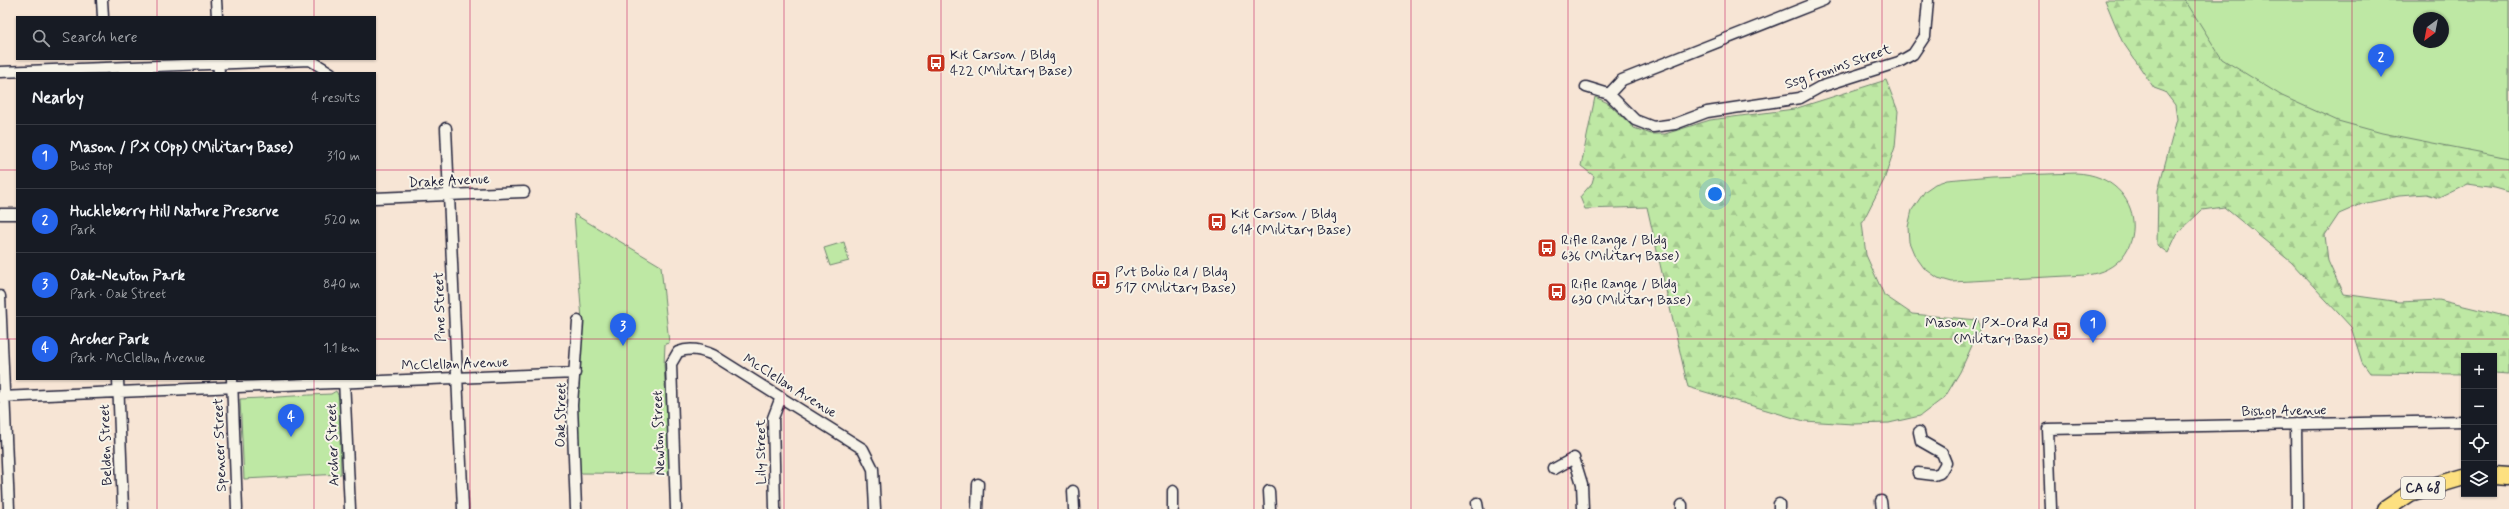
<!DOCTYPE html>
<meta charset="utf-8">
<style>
body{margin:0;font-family:Mynerve,sans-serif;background:#242831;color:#f1f3f6}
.controls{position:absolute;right:12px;bottom:12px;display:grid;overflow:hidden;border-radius:0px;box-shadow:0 1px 3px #0004}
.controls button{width:36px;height:36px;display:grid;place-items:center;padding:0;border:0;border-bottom:1px solid #363941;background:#171b24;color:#f1f3f6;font:20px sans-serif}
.compass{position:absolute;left:2413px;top:12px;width:36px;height:36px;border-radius:50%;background:#171b24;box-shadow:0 1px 3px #0004;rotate:212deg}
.you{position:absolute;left:1715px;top:194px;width:14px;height:14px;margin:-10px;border:3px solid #fff;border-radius:50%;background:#1a73e8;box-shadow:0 0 0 6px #1a73e833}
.badge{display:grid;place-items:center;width:26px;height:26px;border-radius:50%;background:#2563eb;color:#fff;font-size:13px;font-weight:700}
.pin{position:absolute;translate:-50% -33px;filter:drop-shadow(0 1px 2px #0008)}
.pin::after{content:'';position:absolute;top:21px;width:14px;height:12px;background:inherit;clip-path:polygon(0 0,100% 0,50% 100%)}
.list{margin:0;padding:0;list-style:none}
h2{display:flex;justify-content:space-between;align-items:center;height:52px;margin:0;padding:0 16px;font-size:17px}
h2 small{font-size:13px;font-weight:400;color:#9ea1a6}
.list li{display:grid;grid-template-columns:26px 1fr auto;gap:12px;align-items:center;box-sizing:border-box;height:64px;padding:0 16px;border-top:1px solid #363941}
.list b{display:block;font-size:15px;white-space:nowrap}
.list p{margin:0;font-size:13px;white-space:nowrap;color:#9ea1a6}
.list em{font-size:13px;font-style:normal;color:#9ea1a6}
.icon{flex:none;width:22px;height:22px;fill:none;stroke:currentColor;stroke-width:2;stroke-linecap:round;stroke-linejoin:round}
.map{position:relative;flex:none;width:2509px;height:509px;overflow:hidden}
.search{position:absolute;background:#171b24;box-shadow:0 1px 3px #0004;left:16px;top:16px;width:360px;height:44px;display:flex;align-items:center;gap:10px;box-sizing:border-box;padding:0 14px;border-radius:0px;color:#9ea1a6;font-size:15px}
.panel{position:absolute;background:#171b24;box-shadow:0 1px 3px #0004;left:16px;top:72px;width:360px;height:308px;border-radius:0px}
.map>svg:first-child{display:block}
.forest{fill:url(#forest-firs);stroke:#708570;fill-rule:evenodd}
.park{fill:#bee8a4;stroke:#708570;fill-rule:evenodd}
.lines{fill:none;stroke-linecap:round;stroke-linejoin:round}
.street-casing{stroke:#22223b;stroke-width:13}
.primary-casing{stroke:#22223b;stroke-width:19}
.street{stroke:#f7f3e8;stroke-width:10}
.primary{stroke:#fde080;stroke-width:16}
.grid{fill:none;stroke:#c2185b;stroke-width:1;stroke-opacity:0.55}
.labels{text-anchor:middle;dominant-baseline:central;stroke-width:4;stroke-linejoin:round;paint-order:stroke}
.shield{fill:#f7f3e8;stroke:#62616f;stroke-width:1}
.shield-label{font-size:13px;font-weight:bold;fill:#22223b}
.poi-label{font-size:14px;fill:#22223b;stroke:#f7f3e8;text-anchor:start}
.street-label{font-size:14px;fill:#22223b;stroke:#f7f3e8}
</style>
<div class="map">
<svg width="2509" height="509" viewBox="0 0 2509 509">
<defs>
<pattern id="forest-firs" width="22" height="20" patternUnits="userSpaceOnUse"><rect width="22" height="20" fill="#bee8a4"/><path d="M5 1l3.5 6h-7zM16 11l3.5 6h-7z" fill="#a3c78e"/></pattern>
</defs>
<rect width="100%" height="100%" fill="#f7e5d5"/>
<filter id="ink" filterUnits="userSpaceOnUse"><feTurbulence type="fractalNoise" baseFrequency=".025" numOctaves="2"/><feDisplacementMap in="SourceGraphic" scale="8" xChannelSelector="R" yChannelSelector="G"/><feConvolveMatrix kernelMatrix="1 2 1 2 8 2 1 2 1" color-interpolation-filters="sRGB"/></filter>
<g filter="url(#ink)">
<path class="forest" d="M 2105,0 L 2509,0 L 2509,192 L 2495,188 L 2468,184 L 2439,198 L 2426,194 L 2399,196 L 2362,204 L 2339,214 L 2325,235 L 2328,261 L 2343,294 L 2400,302 L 2439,300 L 2509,317 L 2509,374 L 2494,373 L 2494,356 L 2464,356 L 2464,374 L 2370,373 L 2362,362 L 2351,327 L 2291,262 L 2224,207 L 2202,210 L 2177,234 L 2168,253 L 2157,245 L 2158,190 L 2177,119 L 2175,105 L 2165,92 L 2154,88 L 2122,41 ZM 2419,18 L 2443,18 L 2443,42 L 2419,42 Z
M 1886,80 L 1898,111 L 1895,147 L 1884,180 L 1862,223 L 1866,255 L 1884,295 L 1912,314 L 1978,320 L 1980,328 L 1960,372 L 1945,397 L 1920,416 L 1889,423 L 1853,424 L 1804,421 L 1688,387 L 1647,207 L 1585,209 L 1580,197 L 1592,183 L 1594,176 L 1581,166 L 1595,97 L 1608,103 L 1634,128 L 1651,134 L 1665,134 L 1710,120 L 1794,109 Z"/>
<path class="park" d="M 2185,0 L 2509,0 L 2509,158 L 2382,133 L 2338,121 L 2282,96 L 2222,59 ZM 2419,18 L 2443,18 L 2443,42 L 2419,42 Z
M 2076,173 C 2149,176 2152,268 2086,275 L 1952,282 L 1938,278 L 1924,268 L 1914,254 L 1909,242 L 1908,227 L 1912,210 L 1925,191 L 1935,184 L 1947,180 L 1992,176 Z
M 574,214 L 661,266 L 669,343 L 665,344 L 664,365 L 670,474 L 580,473 L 577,406 L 582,320 Z
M 844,242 L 849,261 L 830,266 L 824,248 Z
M 336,391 L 339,397 L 341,474 L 244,479 L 240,399 C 271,398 301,395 331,394 Z"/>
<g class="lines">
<g class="street-casing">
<path id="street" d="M 102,0 L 103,17
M 216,0 L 217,17
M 218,59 L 219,73
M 0,72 L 310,60 L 331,73
M 1586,87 L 1609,94 L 1635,120 L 1653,127 L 1675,124 L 1707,112 L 1800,98 L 1820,87 L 1899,62 L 1913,54 L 1925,36 L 1928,0
M 1609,94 L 1622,80 L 1824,0
M 446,128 L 463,509
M 375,198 L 524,192
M 0,214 L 17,214
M 0,296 L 9,509
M 118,379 L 123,509
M 232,379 L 237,509
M 344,379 L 350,509
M 0,397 L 575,373
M 2296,424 L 2297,509
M 1554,469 L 1574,458 L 1582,484 L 1583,509
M 1918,473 L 1934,475 L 1940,473 L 1946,463 L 1942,453 L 1921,441 L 1919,432
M 1073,491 L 1074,509
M 1173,491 L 1173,509
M 1269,491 L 1270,509
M 1881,501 L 1882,509
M 1477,503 L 1478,509
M 1779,504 L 1779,509
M 1682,505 L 1682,509
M 576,509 L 572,405 L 578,321
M 676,509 L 671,364 L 678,352 C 690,347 701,350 713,355 L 863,449 L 873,469 L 875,509
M 775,509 L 773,418 L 781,397
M 977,509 L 978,484
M 2051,509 L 2048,429 L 2464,421"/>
</g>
<g class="primary-casing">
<path id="primary" d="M 2494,476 L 2509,477
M 2386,509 L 2410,493 L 2464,477"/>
</g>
<use href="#street" class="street"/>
<use href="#primary" class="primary"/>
</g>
</g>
<path class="grid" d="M 157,0 L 157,17M 314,0 L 314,17M 470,0 L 470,509M 627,0 L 627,509M 784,0 L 784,509M 941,0 L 941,509M 1098,0 L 1098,509M 1254,0 L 1254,509M 1411,0 L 1411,509M 1568,0 L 1568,509M 1725,0 L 1725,509M 1882,0 L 1882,509M 2039,0 L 2039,509M 2195,0 L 2195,509M 2352,0 L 2352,509M 157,59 L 157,73M 314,59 L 314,73M 0,170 L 17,170M 375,170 L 2509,170M 0,339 L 17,339M 375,339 L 2509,339M 157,379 L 157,509M 314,379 L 314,509"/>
<defs>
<g id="bus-square" transform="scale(1)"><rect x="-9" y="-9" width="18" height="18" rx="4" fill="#c8321e" stroke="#f7f3e8"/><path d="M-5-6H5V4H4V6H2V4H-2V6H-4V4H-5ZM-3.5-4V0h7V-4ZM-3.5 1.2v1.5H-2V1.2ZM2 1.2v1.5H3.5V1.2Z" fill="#fff"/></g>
</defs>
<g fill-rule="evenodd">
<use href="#bus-square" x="936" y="63"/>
<use href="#bus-square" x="1217" y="222"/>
<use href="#bus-square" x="1547" y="248"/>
<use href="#bus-square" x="1101" y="280"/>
<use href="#bus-square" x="1557" y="292"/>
<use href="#bus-square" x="2062" y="331"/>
</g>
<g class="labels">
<rect class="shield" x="2401" y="477" width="44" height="22" rx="3"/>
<g class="shield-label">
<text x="2423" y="488">CA 68</text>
</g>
<g class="poi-label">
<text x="950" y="55">Kit Carson / Bldg<tspan x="950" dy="16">422 (Military Base)</tspan></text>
<text x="1231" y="214">Kit Carson / Bldg<tspan x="1231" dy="16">614 (Military Base)</tspan></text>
<text x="1561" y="240">Rifle Range / Bldg<tspan x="1561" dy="16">636 (Military Base)</tspan></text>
<text x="1115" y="272">Pvt Bolio Rd / Bldg<tspan x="1115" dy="16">517 (Military Base)</tspan></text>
<text x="1571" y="284">Rifle Range / Bldg<tspan x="1571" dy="16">630 (Military Base)</tspan></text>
<text x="2048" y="323" text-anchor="end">Mason / PX-Ord Rd<tspan x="2048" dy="16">(Military Base)</tspan></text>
</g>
<g class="street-label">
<text transform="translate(1838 67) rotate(-19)">Ssg Fronins Street</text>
<text transform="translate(449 181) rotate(-3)">Drake Avenue</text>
<text transform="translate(440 307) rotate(-92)">Pine Street</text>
<text transform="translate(455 364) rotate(-2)">McClellan Avenue</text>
<text transform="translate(790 386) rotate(32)">McClellan Avenue</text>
<text transform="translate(2284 411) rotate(-1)">Bishop Avenue</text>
<text transform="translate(561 415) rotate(-89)">Oak Street</text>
<text transform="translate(659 433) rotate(-92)">Newton Street</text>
<text transform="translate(106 445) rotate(-92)">Belden Street</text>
<text transform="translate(220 445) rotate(-92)">Spencer Street</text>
<text transform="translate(333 445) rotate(-92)">Archer Street</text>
<text transform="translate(761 452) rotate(-90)">Lily Street</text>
</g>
</g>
</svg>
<div class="controls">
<button>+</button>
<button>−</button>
<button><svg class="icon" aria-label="locate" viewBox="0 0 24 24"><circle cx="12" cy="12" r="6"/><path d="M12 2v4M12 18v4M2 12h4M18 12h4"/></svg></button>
<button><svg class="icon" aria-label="layers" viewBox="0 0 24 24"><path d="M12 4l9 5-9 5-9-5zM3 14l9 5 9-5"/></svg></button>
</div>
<svg class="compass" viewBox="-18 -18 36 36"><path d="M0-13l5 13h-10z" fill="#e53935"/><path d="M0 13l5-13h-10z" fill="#9ea1a6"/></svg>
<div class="you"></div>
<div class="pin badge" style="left:2093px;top:343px">1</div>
<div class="pin badge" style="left:2381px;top:77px">2</div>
<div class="pin badge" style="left:623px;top:346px">3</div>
<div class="pin badge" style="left:291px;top:437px">4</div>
<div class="search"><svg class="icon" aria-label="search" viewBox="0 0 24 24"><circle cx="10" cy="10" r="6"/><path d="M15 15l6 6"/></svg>Search here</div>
<section class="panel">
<h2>Nearby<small>4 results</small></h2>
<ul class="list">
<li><span class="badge">1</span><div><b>Mason / PX (Opp) (Military Base)</b><p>Bus stop</p></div><em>310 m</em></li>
<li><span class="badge">2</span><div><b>Huckleberry Hill Nature Preserve</b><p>Park</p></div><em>520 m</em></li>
<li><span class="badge">3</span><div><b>Oak-Newton Park</b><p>Park · Oak Street</p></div><em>840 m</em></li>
<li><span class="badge">4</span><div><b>Archer Park</b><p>Park · McClellan Avenue</p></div><em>1.1 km</em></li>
</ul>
</section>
</div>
